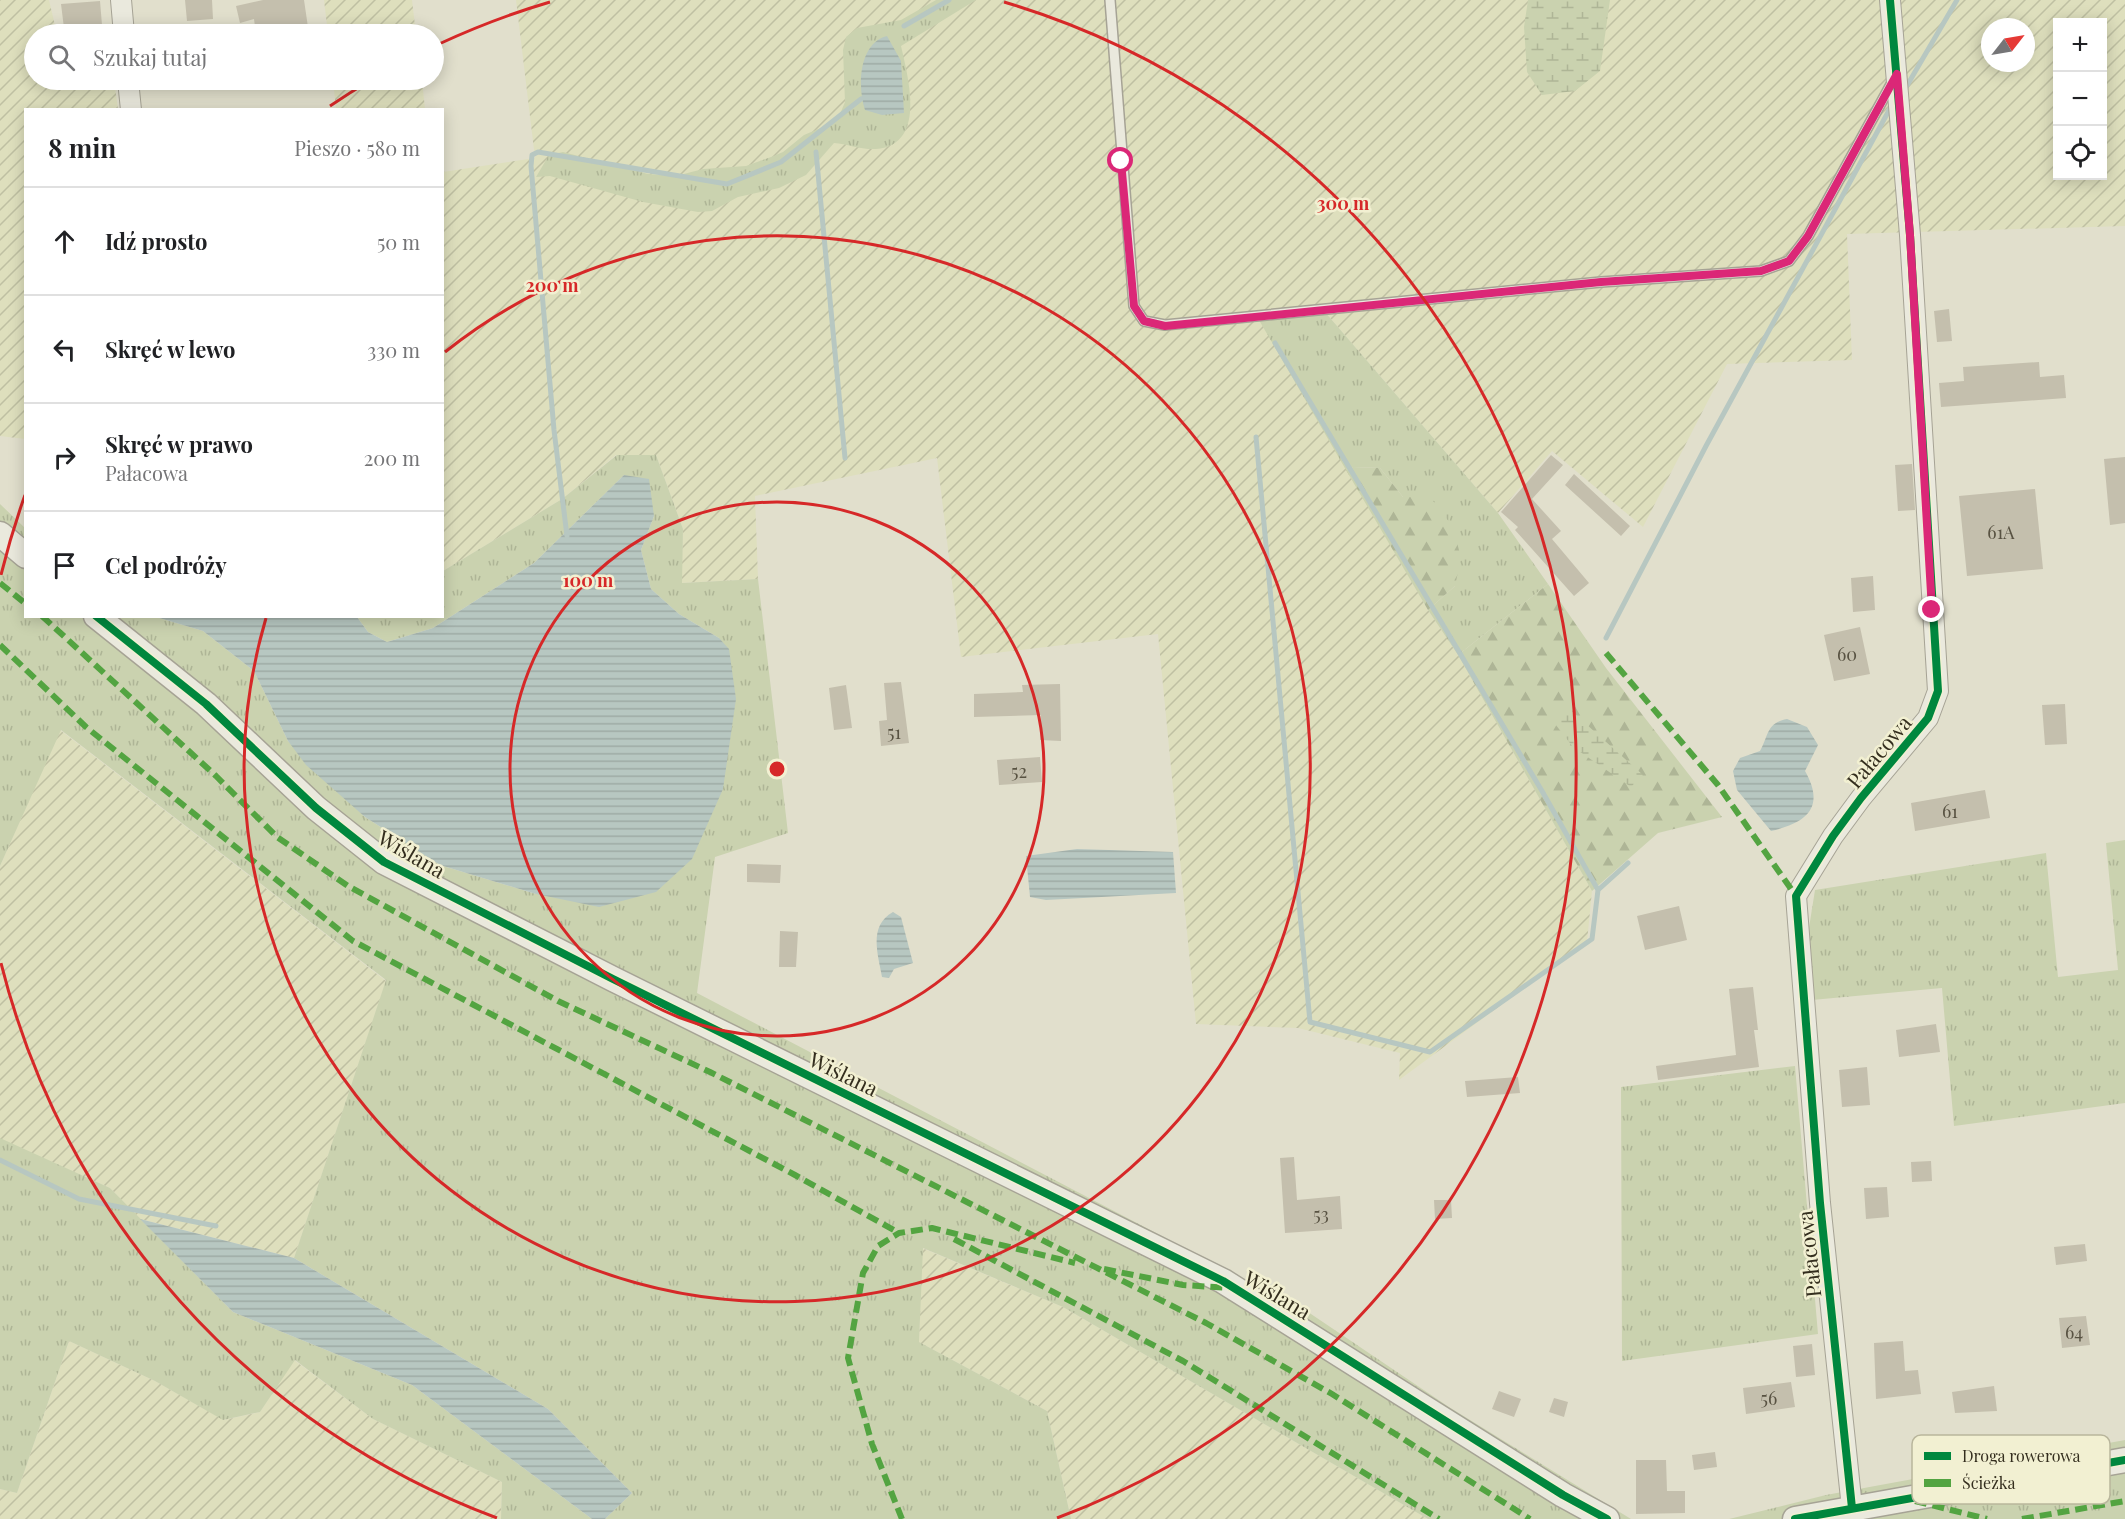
<!DOCTYPE html>
<html lang="pl">
<meta charset="utf-8">
<style>
body{margin:0;font-family:"Playfair Display",serif;background:#f2f2f2;color:#202124}
.controls{position:absolute;right:18px;top:18px;display:grid;overflow:hidden;border-radius:0px;box-shadow:0 3px 15px #0003}
.controls button{width:54px;height:54px;display:grid;place-items:center;padding:0;border:0;border-bottom:2px solid #e0e0e0;background:#fff;color:#202124;font:30px sans-serif}
.compass{position:absolute;left:1981px;top:18px;width:54px;height:54px;border-radius:50%;background:#fff;box-shadow:0 3px 15px #0003;rotate:59deg}
.stop{position:absolute;width:18px;height:18px;margin:-14px;border:4px solid #db2777;border-radius:50%;background:#fff}
.stop.end{background:#db2777;border-color:#fff;box-shadow:0 2px 6px #0008}
.list{margin:0;padding:0;list-style:none}
h2{display:flex;justify-content:space-between;align-items:center;height:78px;margin:0;padding:0 24px;font-size:26px}
h2 small{font-size:20px;font-weight:400;color:#757577}
.list li{display:grid;grid-template-columns:39px 1fr auto;gap:18px;align-items:center;box-sizing:border-box;height:108px;padding:0 24px;border-top:2px solid #e0e0e0}
.list b{display:block;font-size:22px;white-space:nowrap}
.list p{margin:0;font-size:20px;white-space:nowrap;color:#757577}
.list em{font-size:20px;font-style:normal;color:#757577}
.icon{flex:none;width:33px;height:33px;fill:none;stroke:currentColor;stroke-width:2;stroke-linecap:round;stroke-linejoin:round}
.map{position:relative;flex:none;width:2125px;height:1519px;overflow:hidden}
.search{position:absolute;background:#fff;box-shadow:0 3px 15px #0003;left:24px;top:24px;width:420px;height:66px;display:flex;align-items:center;gap:15px;box-sizing:border-box;padding:0 21px;border-radius:33px;color:#757577;font-size:22px}
.panel{position:absolute;background:#fff;box-shadow:0 3px 15px #0003;left:24px;top:108px;width:420px;height:510px;border-radius:0px}
.map>svg:first-child{display:block}
.farmland{fill:url(#farmland-furrows);fill-rule:evenodd}
.grass{fill:url(#grass-tufts)}
.forest{fill:url(#forest-firs)}
.wetland{fill:url(#wetland-marsh)}
.water{fill:url(#water-rules)}
.lines{fill:none;stroke-linecap:round;stroke-linejoin:round}
.stream{stroke:#b7c7c1;stroke-width:5}
.building{fill:#c4bfad}
.service-casing{stroke:#a6a395;stroke-width:12}
.minor-casing{stroke:#a6a395;stroke-width:22}
.tertiary-casing{stroke:#a6a395;stroke-width:27}
.service{stroke:#eae9dd;stroke-width:9}
.minor{stroke:#eae9dd;stroke-width:20}
.tertiary{stroke:#eae9dd;stroke-width:24}
.quiet{stroke:#53a441;stroke-width:6;stroke-dasharray:12 6;stroke-linecap:butt}
.cycleway-casing{stroke:#f2f0d2;stroke-width:11}
.cycleway{stroke:#00873e;stroke-width:8}
.route{stroke:#db2777;stroke-width:8}
.ring{fill:none;stroke:#d62828;stroke-width:3}
.labels{text-anchor:middle;dominant-baseline:central;stroke-width:5;stroke-linejoin:round;paint-order:stroke}
.number-label{font-size:18px;fill:#585242}
.street-label{font-size:21px;fill:#342e1e;stroke:#f2f0d2}
.key{fill:#f2f0d2;stroke:#b9b69c;stroke-width:1.5}
.key-label{font-size:16px;fill:#342e1e}
.centre{fill:#d62828;stroke:#f2f0d2;stroke-width:3}
.ring-label{font-size:18px;text-anchor:middle;font-weight:bold;fill:#d62828;stroke:#f2f0d2;stroke-width:5;stroke-linejoin:round;paint-order:stroke}
</style>
<div class="map">
<svg width="2125" height="1519" viewBox="0 0 2125 1519">
<defs>
<pattern id="farmland-furrows" width="10" height="10" patternUnits="userSpaceOnUse" patternTransform="scale(1.5)"><rect width="10" height="10" fill="#dedfbd"/><path d="M-1 1l2-2M0 10L10 0M9 11l2-2" fill="none" stroke="#bfc0a2"/></pattern>
<pattern id="grass-tufts" width="24" height="20" patternUnits="userSpaceOnUse" patternTransform="scale(1.5)"><rect width="24" height="20" fill="#cad2af"/><path d="M3 7l-1-3M5 7V3M7 7l1-3M15 17l-1-3M17 17v-4M19 17l1-3" fill="none" stroke="#aeb596"/></pattern>
<pattern id="forest-firs" width="22" height="20" patternUnits="userSpaceOnUse" patternTransform="scale(1.5)"><rect width="22" height="20" fill="#cad2af"/><path d="M5 1l3.5 6h-7zM16 11l3.5 6h-7z" fill="#aeb596"/></pattern>
<pattern id="wetland-marsh" width="20" height="14" patternUnits="userSpaceOnUse" patternTransform="scale(1.5)"><rect width="20" height="14" fill="#cad2af"/><path d="M1 5h8M5 5V1M11 12h8M15 12V8" fill="none" stroke="#aeb596"/></pattern>
<pattern id="water-rules" width="6" height="5" patternUnits="userSpaceOnUse" patternTransform="scale(1.5)"><rect width="6" height="5" fill="#b7c7c1"/><path d="M0 2.5h6" fill="none" stroke="#9eaba5"/></pattern>
</defs>
<rect width="100%" height="100%" fill="#e1dfcc"/>
<path class="farmland" d="M 0,0 L 49,0 L 57,34 L 34,34 L 34,80 L 114,80 L 118,109 L 26,110 L 25,439 L 0,436 Z
M 324,0 L 412,0 L 416,34 L 328,34 Z
M 516,0 L 2125,0 L 2125,226 L 1847,234 L 1852,360 L 1727,364 L 1643,527 L 1552,451 L 1498,513 L 1325,312 L 1260,320 L 1428,610 L 1458,655 L 1592,891 L 1587,942 L 1399,1080 L 1400,1053 L 1298,1028 L 1196,1024 L 1158,634 L 961,657 L 937,458 L 755,496 L 758,579 L 681,583 L 683,529 L 656,455 L 616,455 L 562,499 L 443,571 L 443,172 L 535,158 ZM 2058,22 L 2102,22 L 2102,176 L 2058,176 ZM 1990,27 L 2026,27 L 2026,63 L 1990,63 Z
M 333,80 L 422,80 L 425,109 L 336,109 Z
M 60,730 L 386,981 L 294,1258 L 140,1219 L 110,1188 L 0,1139 L 0,866 Z
M 922,1248 L 1063,1307 L 1428,1519 L 1071,1519 L 1047,1411 L 919,1342 Z
M 69,1341 L 155,1381 L 224,1420 L 260,1412 L 294,1360 L 373,1419 L 502,1482 L 501,1519 L 0,1519 L 0,1489 L 17,1493 Z"/>
<path class="grass" d="M 936,0 L 976,0 L 901,46 C 908,77 927,145 876,149 C 862,150 847,144 834,143 L 806,175 L 779,188 L 738,197 L 712,211 L 698,212 L 643,202 L 550,176 L 536,177 L 549,155 L 563,152 L 648,174 L 676,176 L 703,169 L 746,166 L 771,157 L 783,152 L 804,135 L 830,124 L 840,114 L 845,102 L 843,50 L 846,37 L 857,28 L 901,20 Z
M 1325,312 L 1498,513 L 1548,584 L 1458,655 L 1428,610 L 1455,586 L 1403,497 L 1380,468 L 1353,467 L 1346,470 L 1259,320 Z
M 617,455 L 656,455 L 683,529 L 682,583 L 758,579 L 788,833 L 715,857 L 697,993 L 1311,1314 L 1449,1407 L 1631,1519 L 1428,1519 L 1063,1307 L 923,1248 L 919,1342 L 1047,1411 L 1071,1519 L 605,1519 L 632,1493 L 548,1409 L 294,1258 L 386,980 L 61,730 L 0,866 L 0,504 L 25,528 L 26,616 L 156,617 L 203,631 L 254,671 L 288,741 L 365,817 L 440,865 L 536,894 L 719,638 L 679,614 L 651,589 L 641,550 L 654,516 L 624,475 L 534,563 L 433,628 L 387,642 L 368,632 L 357,617 L 442,616 L 443,571 L 562,499 Z
M 2125,840 L 2125,1103 L 1954,1126 L 1942,988 L 1812,1000 L 1808,934 L 1815,890 L 2046,853 L 2058,977 L 2118,970 L 2106,843 Z
M 1795,1066 L 1818,1334 L 1622,1361 L 1621,1087 Z
M 0,1138 L 110,1188 L 233,1312 L 412,1385 L 592,1519 L 501,1519 L 502,1482 L 373,1419 L 295,1360 L 260,1412 L 223,1420 L 155,1381 L 69,1341 L 17,1493 L 0,1489 Z
M 2125,1440 L 2125,1519 L 1729,1519 L 1826,1495 Z"/>
<path class="forest" d="M 1353,467 L 1380,468 L 1403,497 L 1430,497 L 1453,527 L 1461,558 L 1455,586 L 1428,610 L 1346,470 Z
M 1548,584 L 1606,668 L 1722,817 L 1658,833 L 1592,891 L 1458,655 Z"/>
<path class="wetland" d="M 1528,0 L 1610,0 L 1600,71 L 1575,91 L 1542,95 L 1527,72 L 1524,27 Z
M 1567,707 L 1643,775 L 1631,787 L 1573,747 L 1552,720 Z"/>
<path class="water" d="M 887,36 L 901,61 L 904,113 L 882,115 L 865,110 C 857,86 859,43 887,36 Z
M 624,475 L 649,479 L 654,516 L 641,550 L 651,589 L 679,614 L 719,638 L 729,649 L 736,699 L 723,789 L 692,859 L 656,892 L 599,907 L 536,894 L 440,865 L 365,817 L 306,765 L 288,741 L 254,671 L 203,631 L 156,617 L 357,617 L 368,632 L 387,642 L 433,628 L 534,563 Z
M 1787,719 L 1807,727 L 1818,745 L 1805,771 C 1826,808 1806,823 1771,831 L 1737,790 L 1733,771 L 1740,758 L 1760,751 C 1769,735 1766,723 1787,719 Z
M 1077,849 L 1173,852 L 1176,893 L 1046,900 L 1030,897 L 1026,856 Z
M 893,912 L 901,917 L 913,963 L 894,969 L 889,978 L 882,977 C 878,954 868,926 893,912 Z
M 140,1219 L 294,1258 L 548,1409 L 632,1493 L 605,1519 L 592,1519 L 412,1385 L 233,1312 Z"/>
<g class="lines">
<path class="stream" d="M 904,26 L 949,0
M 1905,89 L 1957,0
M 816,152 L 845,458
M 1275,343 L 1542,791 L 1598,890
M 1256,437 L 1310,1022 L 1430,1052 L 1592,939 L 1598,890 L 1628,863
M 567,536 L 554,430 L 531,166 L 532,155 L 538,152 L 727,184 L 781,162 L 861,99
M 1606,638 L 1706,446 L 1893,103
M 0,1160 L 79,1199 L 216,1226"/>
</g>
<path class="building" d="M 185,0 L 212,0 L 213,19 L 187,21 Z
M 263,0 L 304,0 L 309,34 L 256,34 L 254,19 L 240,23 L 236,6 Z
M 100,1 L 102,25 L 64,28 L 61,4 Z
M 1949,309 L 1952,341 L 1937,342 L 1934,311 Z
M 2039,362 L 2040,377 L 2064,375 L 2066,398 L 1941,407 L 1939,383 L 1964,381 L 1963,367 Z
M 1551,455 L 1563,465 L 1532,499 L 1561,531 L 1552,539 L 1589,583 L 1574,596 L 1515,530 L 1518,527 L 1501,512 Z
M 2125,457 L 2125,523 L 2110,525 L 2104,459 Z
M 1912,464 L 1915,510 L 1898,511 L 1895,465 Z
M 1574,474 L 1630,526 L 1621,536 L 1565,485 Z
M 2035,489 L 2043,569 L 1967,576 L 1959,496 Z
M 1873,576 L 1875,610 L 1853,612 L 1851,578 Z
M 1860,627 L 1870,674 L 1834,681 L 1824,635 Z
M 901,682 L 909,743 L 881,746 L 879,721 L 887,720 L 884,683 Z
M 1060,684 L 1061,741 L 1040,740 L 1041,715 L 974,717 L 974,694 L 1023,692 L 1022,685 Z
M 846,685 L 852,728 L 834,730 L 829,688 Z
M 2065,704 L 2067,744 L 2045,745 L 2042,705 Z
M 1040,757 L 1042,782 L 999,785 L 997,760 Z
M 1985,790 L 1990,818 L 1915,831 L 1911,803 Z
M 747,864 L 781,865 L 780,883 L 747,882 Z
M 1679,906 L 1687,940 L 1645,950 L 1637,916 Z
M 780,931 L 798,932 L 796,967 L 779,967 Z
M 1753,987 L 1758,1030 L 1754,1030 L 1759,1067 L 1658,1080 L 1656,1066 L 1736,1055 L 1729,989 Z
M 1936,1024 L 1940,1052 L 1899,1057 L 1896,1030 Z
M 1867,1067 L 1870,1105 L 1842,1107 L 1839,1070 Z
M 1518,1077 L 1520,1093 L 1467,1097 L 1465,1081 Z
M 1294,1157 L 1297,1200 L 1340,1196 L 1342,1229 L 1285,1233 L 1280,1158 Z
M 1931,1161 L 1932,1181 L 1912,1182 L 1911,1162 Z
M 1887,1187 L 1889,1217 L 1866,1219 L 1864,1188 Z
M 1434,1200 L 1451,1200 L 1452,1218 L 1435,1219 Z
M 2085,1244 L 2087,1261 L 2056,1265 L 2054,1247 Z
M 2086,1316 L 2090,1345 L 2062,1348 L 2059,1318 Z
M 1903,1341 L 1905,1371 L 1918,1370 L 1921,1394 L 1876,1399 L 1874,1343 Z
M 1812,1344 L 1815,1375 L 1796,1377 L 1793,1346 Z
M 1791,1382 L 1795,1407 L 1746,1414 L 1743,1388 Z
M 1994,1386 L 1997,1411 L 1955,1413 L 1952,1392 Z
M 1499,1391 L 1521,1399 L 1514,1417 L 1492,1409 Z
M 1554,1398 L 1568,1402 L 1564,1417 L 1549,1412 Z
M 1715,1452 L 1717,1467 L 1694,1470 L 1692,1455 Z
M 1636,1460 L 1666,1460 L 1667,1491 L 1685,1491 L 1685,1513 L 1636,1514 Z"/>
<g class="lines">
<g class="service-casing">
<path id="service" d="M 1110,0 L 1134,306 L 1144,321 L 1165,325 L 1601,282 L 1761,271 L 1789,261 L 1808,236 L 1893,81"/>
</g>
<g class="minor-casing">
<path id="minor" d="M 121,0 L 124,34
M 128,80 L 131,110
M 1852,1508 L 1820,1203 L 1796,896 L 1833,836 L 1861,798 L 1928,718 L 1938,691 L 1910,235 L 1890,0"/>
</g>
<g class="tertiary-casing">
<path id="tertiary" d="M 0,534 L 26,556
M 96,616 L 206,704 L 316,808 L 384,862 L 613,979 L 1223,1281 L 1563,1495 L 1607,1519
M 1795,1519 L 2125,1460"/>
</g>
<use href="#service" class="service"/>
<use href="#minor" class="minor"/>
<use href="#tertiary" class="tertiary"/>
<path class="quiet" d="M 0,583 L 26,604
M 42,616 L 216,776 L 277,837 L 348,886 L 558,1001 L 710,1072 L 1206,1323 L 1332,1394 L 1530,1519
M 0,645 L 86,727 L 353,941 L 795,1175 L 899,1233
M 1606,653 L 1718,785 L 1796,896
M 954,1239 L 1183,1361 L 1439,1519
M 1104,1269 L 1183,1285 L 1229,1288
M 1915,1501 L 1987,1519
M 902,1519 L 872,1444 L 848,1358 L 863,1273 L 878,1246 L 899,1233 L 932,1228 L 1075,1263
M 2022,1519 L 2125,1501"/>
<g class="cycleway-casing">
<path id="cycleway" d="M 96,616 L 206,704 L 316,808 L 384,862 L 613,979 L 1223,1281 L 1563,1495 L 1607,1519
M 1852,1508 L 1820,1203 L 1796,896 L 1833,836 L 1861,798 L 1928,718 L 1938,691 L 1910,235 L 1890,0
M 1795,1519 L 2125,1460"/>
</g>
<use href="#cycleway" class="cycleway"/>
</g>
<g class="lines">
<path class="route" d="M 1121,161 L 1134,306 L 1144,321 L 1165,326 L 1601,282 L 1761,271 L 1789,261 L 1808,236 L 1897,74 L 1910,235 L 1932,610"/>
</g>
<g class="ring">
<circle cx="777" cy="769" r="267"/>
<path d="M445 352A533 533 0 1 1 266 618"/>
<path d="M497 1518A800 800 0 0 1 1 963M1 575A800 800 0 0 1 25 495M330 106A800 800 0 0 1 371 80M439 44A800 800 0 0 1 550 2M1004 2A800 800 0 0 1 1057 1518"/>
</g>
<g class="labels">
<g class="number-label">
<text x="2001" y="532">61A</text>
<text x="1847" y="654">60</text>
<text x="894" y="732">51</text>
<text x="1019" y="771">52</text>
<text x="1950" y="811">61</text>
<text x="1321" y="1214">53</text>
<text x="2074" y="1332">64</text>
<text x="1769" y="1398">56</text>
</g>
<g class="street-label">
<text transform="translate(1878 751) rotate(-50)">Pałacowa</text>
<text transform="translate(412 853) rotate(30)">Wiślana</text>
<text transform="translate(844 1073) rotate(26)">Wiślana</text>
<text transform="translate(1808 1254) rotate(-96)">Pałacowa</text>
<text transform="translate(1278 1294) rotate(31)">Wiślana</text>
</g>
</g>
<rect x="1912" y="1435" width="198" height="69" rx="9" class="key"/>
<rect x="1924" y="1452" width="27" height="8" fill="#00873e"/>
<rect x="1924" y="1479" width="27" height="8" fill="#53a441"/>
<g class="key-label">
<text x="1962" y="1462">Droga rowerowa</text>
<text x="1962" y="1489">Ścieżka</text>
</g>
<circle cx="777" cy="769" r="9" class="centre"/>
<g class="ring-label">
<text x="1343" y="210">300 m</text>
<text x="552" y="292">200 m</text>
<text x="588" y="587">100 m</text>
</g>
</svg>
<div class="controls">
<button>+</button>
<button>−</button>
<button><svg class="icon" aria-label="locate" viewBox="0 0 24 24"><circle cx="12" cy="12" r="6"/><path d="M12 2v4M12 18v4M2 12h4M18 12h4"/></svg></button>
</div>
<svg class="compass" viewBox="-18 -18 36 36"><path d="M0-13l5 13h-10z" fill="#e53935"/><path d="M0 13l5-13h-10z" fill="#757577"/></svg>
<div class="stop" style="left:1121px;top:161px"></div>
<div class="stop end" style="left:1932px;top:610px"></div>
<div class="search"><svg class="icon" aria-label="search" viewBox="0 0 24 24"><circle cx="10" cy="10" r="6"/><path d="M15 15l6 6"/></svg>Szukaj tutaj</div>
<section class="panel">
<h2>8 min<small>Pieszo · 580 m</small></h2>
<ul class="list">
<li><svg class="icon" aria-label="ahead" viewBox="0 0 24 24"><path d="M12 20V5M6 11l6-6 6 6"/></svg><div><b>Idź prosto</b></div><em>50 m</em></li>
<li><svg class="icon" aria-label="left" viewBox="0 0 24 24"><path d="M17 20v-9H6M10 6l-5 5 5 5"/></svg><div><b>Skręć w lewo</b></div><em>330 m</em></li>
<li><svg class="icon" aria-label="right" viewBox="0 0 24 24"><path d="M7 20v-9h11M14 6l5 5-5 5"/></svg><div><b>Skręć w prawo</b><p>Pałacowa</p></div><em>200 m</em></li>
<li><svg class="icon" aria-label="arrive" viewBox="0 0 24 24"><path d="M6 21V4h12l-3 4 3 4H6"/></svg><div><b>Cel podróży</b></div></li>
</ul>
</section>
</div>
